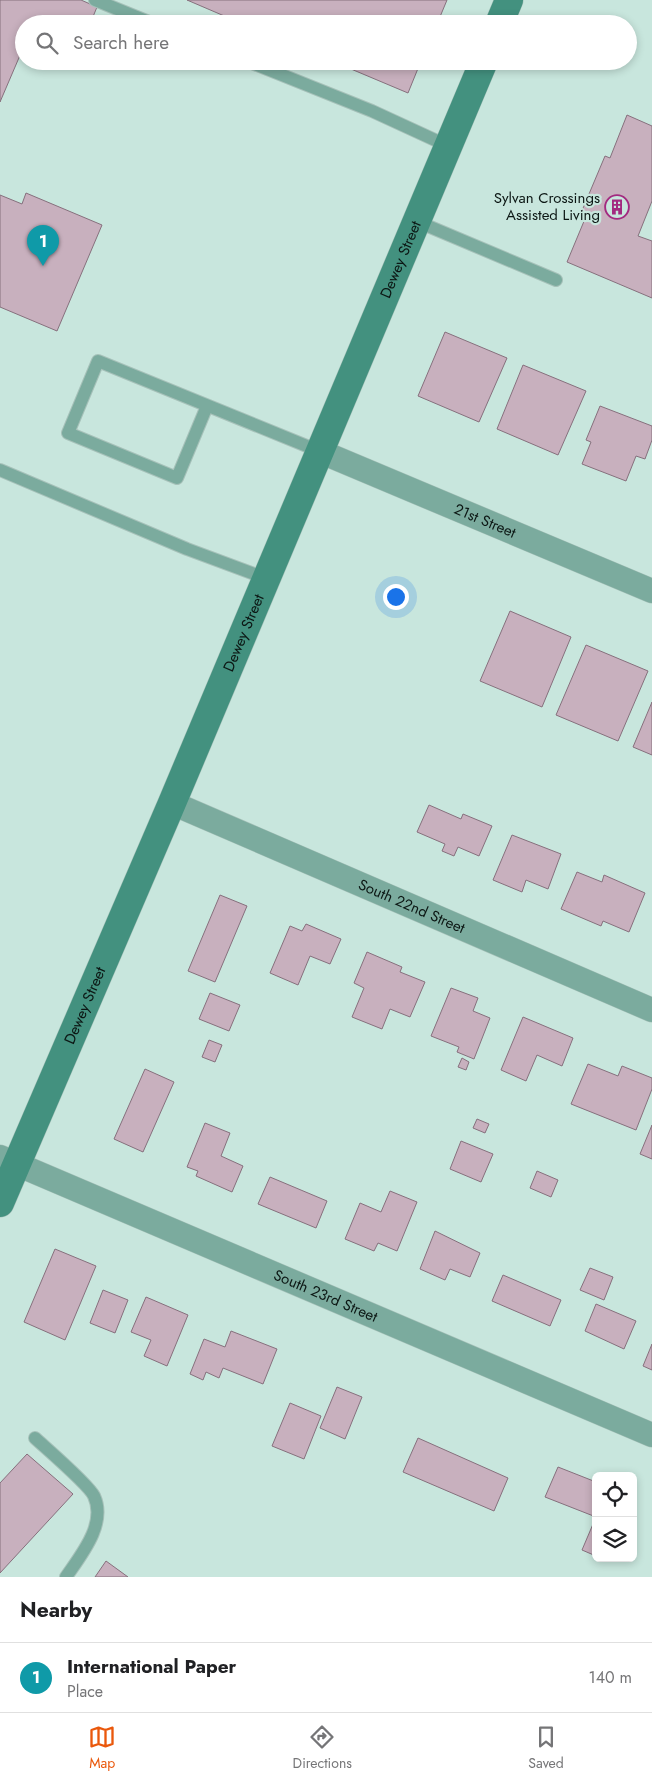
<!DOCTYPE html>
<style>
body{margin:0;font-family:Jost,sans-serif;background:#f6f6f6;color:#202124}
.controls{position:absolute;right:15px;bottom:15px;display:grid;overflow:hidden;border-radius:8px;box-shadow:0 2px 8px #0003}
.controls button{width:45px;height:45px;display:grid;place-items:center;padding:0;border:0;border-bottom:1px solid #e0e0e0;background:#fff;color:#202124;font:25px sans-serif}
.you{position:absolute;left:395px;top:596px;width:18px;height:18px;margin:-12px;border:4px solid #fff;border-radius:50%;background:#1a73e8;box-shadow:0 0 0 8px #1a73e833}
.badge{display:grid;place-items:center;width:32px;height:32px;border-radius:50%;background:#ea580c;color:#fff;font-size:16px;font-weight:700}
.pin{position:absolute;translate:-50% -41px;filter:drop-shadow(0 1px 2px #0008)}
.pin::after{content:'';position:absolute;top:26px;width:18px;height:15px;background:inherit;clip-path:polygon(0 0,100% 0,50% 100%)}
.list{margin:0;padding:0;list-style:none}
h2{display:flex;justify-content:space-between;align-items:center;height:65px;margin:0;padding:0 20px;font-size:21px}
h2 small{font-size:16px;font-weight:400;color:#757577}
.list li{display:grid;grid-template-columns:32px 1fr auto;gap:15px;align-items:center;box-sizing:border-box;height:70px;padding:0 20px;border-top:1px solid #e0e0e0}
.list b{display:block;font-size:19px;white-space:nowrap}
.list p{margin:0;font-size:16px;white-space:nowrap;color:#757577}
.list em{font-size:16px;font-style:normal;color:#757577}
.icon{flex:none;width:28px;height:28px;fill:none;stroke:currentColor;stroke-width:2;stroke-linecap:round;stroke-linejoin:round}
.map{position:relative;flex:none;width:652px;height:1577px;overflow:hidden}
.search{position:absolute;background:#fff;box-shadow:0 2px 8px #0003;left:15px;right:15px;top:15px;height:55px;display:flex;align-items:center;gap:12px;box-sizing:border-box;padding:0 18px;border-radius:28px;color:#757577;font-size:19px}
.sheet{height:135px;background:#fff}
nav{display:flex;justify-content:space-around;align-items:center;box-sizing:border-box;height:70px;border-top:1px solid #e0e0e0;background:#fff;font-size:14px;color:#757577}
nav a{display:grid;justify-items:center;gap:2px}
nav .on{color:#ea580c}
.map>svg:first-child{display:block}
.building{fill:#c8b0be;stroke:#86707d}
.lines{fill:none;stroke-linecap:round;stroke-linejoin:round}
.lane-casing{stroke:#a6c1b9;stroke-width:14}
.street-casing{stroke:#a6c1b9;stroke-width:25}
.secondary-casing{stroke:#a6c1b9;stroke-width:29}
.lane{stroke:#7bab9e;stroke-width:12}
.street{stroke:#7bab9e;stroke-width:24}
.secondary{stroke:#43917f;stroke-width:28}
.labels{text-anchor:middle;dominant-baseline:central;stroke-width:4.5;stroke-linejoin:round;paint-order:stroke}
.poi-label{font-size:15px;fill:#0c1714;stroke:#c8e6dd;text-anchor:end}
.street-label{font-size:15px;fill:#0c1714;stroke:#c8e6dd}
</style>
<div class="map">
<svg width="652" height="1577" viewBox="0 0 652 1577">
<rect width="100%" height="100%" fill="#c8e6dd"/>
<path class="building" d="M 0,0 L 81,0 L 97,7 L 90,24 L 24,24 L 24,46 L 0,102 Z
M 187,0 L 447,0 L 437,24 L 243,24 Z
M 332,61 L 421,61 L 408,93 Z
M 627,115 L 652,126 L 652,201 L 638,236 L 652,241 L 652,298 L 567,262 L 587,214 L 581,213 L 605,156 L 610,158 Z
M 26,193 L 102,225 L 57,331 L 0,307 L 0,195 L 22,204 Z
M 445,332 L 507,358 L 479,422 L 418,396 Z
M 523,365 L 586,391 L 558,455 L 497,429 Z
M 600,406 L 652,426 L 652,440 L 645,459 L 636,456 L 626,481 L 582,464 L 591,442 L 586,440 Z
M 510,611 L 571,637 L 542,707 L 480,681 Z
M 586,645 L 648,671 L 618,741 L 556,715 Z
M 652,702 L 652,755 L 633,747 Z
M 429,805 L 461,819 L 463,814 L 492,826 L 479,856 L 458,847 L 454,856 L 442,851 L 445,844 L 417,832 Z
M 512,835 L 561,854 L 548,889 L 526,880 L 522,892 L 493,880 Z
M 577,872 L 602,882 L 604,875 L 645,893 L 629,932 L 603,921 L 601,926 L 561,909 Z
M 220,895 L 247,906 L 215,982 L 188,971 Z
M 306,924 L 341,939 L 330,964 L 310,956 L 298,985 L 270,973 L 290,926 L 302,931 Z
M 367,952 L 402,967 L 400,972 L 425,982 L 410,1017 L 390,1009 L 382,1029 L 352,1017 L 364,988 L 354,983 Z
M 451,988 L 478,998 L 473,1011 L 490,1018 L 474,1059 L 457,1052 L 459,1047 L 431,1036 Z
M 210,993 L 240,1005 L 229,1031 L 199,1019 Z
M 523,1017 L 573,1038 L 562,1066 L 537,1055 L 526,1081 L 501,1070 Z
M 209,1040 L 222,1045 L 215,1062 L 202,1057 Z
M 462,1058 L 469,1062 L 466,1070 L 458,1067 Z
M 588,1064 L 618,1076 L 622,1066 L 652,1078 L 652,1089 L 636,1130 L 571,1104 Z
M 145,1069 L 174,1082 L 143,1152 L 114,1139 Z
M 477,1119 L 489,1124 L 485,1133 L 473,1128 Z
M 205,1123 L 230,1133 L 221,1156 L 243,1166 L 232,1192 L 196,1176 L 198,1171 L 187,1167 Z
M 652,1125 L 652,1159 L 640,1154 Z
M 461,1141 L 493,1154 L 481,1182 L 450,1169 Z
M 537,1171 L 558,1180 L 551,1197 L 530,1188 Z
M 270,1177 L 327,1201 L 316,1228 L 258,1204 Z
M 390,1191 L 417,1202 L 397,1251 L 378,1243 L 374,1251 L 345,1239 L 360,1203 L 381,1212 Z
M 435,1231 L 480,1253 L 470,1277 L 450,1269 L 445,1280 L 420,1269 Z
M 55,1249 L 96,1266 L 65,1340 L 24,1322 Z
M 590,1268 L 613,1277 L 604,1300 L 580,1290 Z
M 503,1275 L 561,1300 L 550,1326 L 492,1301 Z
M 103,1290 L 128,1300 L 115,1333 L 90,1323 Z
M 146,1297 L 188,1315 L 167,1366 L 144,1356 L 151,1340 L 131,1332 Z
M 596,1304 L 636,1321 L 624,1349 L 585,1331 Z
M 231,1331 L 277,1349 L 263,1384 L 223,1368 L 219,1378 L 206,1372 L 203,1380 L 190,1374 L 204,1339 L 225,1347 Z
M 652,1344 L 652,1370 L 643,1366 Z
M 337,1387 L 362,1397 L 345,1439 L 320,1428 Z
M 290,1403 L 321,1416 L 304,1459 L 272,1446 Z
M 418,1438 L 508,1478 L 494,1511 L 403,1472 Z
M 27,1454 L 73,1494 L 0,1573 L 0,1483 Z
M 558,1467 L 596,1482 L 596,1556 L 582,1550 L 596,1517 L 545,1497 Z
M 106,1561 L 128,1577 L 95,1577 Z"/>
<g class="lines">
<g class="lane-casing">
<path id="lane" d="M 95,0 L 154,24
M 247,61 L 372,111 L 448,146
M 416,221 L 556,280
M 207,406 L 177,478 L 68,433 L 98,361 L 319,451
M 0,470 L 187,549 L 265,578
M 35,1438 C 47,1449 89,1485 94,1496 C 107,1524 81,1555 66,1577"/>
</g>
<g class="street-casing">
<g id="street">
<path id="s1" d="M 319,451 L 652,591"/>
<path id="s2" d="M 172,803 L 652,1010"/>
<path id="s3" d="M 0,1157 L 652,1435"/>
</g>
</g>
<g class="secondary-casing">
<g id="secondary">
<path d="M 499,24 L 509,0"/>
<path id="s4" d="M 0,1203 L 172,803 L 484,61"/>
</g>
</g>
<use href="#lane" class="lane"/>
<use href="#street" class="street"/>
<use href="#secondary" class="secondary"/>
</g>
<defs>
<g id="building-ring" transform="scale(1.25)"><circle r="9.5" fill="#c8e6dd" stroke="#a32a80" stroke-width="1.5"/><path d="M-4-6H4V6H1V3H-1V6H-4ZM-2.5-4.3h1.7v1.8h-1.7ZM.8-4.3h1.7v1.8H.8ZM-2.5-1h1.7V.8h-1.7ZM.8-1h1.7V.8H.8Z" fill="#a32a80"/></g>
</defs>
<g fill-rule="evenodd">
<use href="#building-ring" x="617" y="207"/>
</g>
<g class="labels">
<g class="poi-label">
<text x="600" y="198">Sylvan Crossings<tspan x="600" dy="17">Assisted Living</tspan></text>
</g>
<g class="street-label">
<text stroke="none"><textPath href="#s4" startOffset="1025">Dewey Street</textPath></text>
<text stroke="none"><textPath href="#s1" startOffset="180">21st Street</textPath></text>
<text stroke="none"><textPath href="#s4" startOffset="620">Dewey Street</textPath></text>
<text stroke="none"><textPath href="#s2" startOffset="261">South 22nd Street</textPath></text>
<text stroke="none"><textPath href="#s4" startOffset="215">Dewey Street</textPath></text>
<text stroke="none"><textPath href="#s3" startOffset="354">South 23rd Street</textPath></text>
</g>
</g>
</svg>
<div class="controls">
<button><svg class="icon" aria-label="locate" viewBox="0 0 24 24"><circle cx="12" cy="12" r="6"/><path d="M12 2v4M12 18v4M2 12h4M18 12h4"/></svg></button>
<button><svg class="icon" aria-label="layers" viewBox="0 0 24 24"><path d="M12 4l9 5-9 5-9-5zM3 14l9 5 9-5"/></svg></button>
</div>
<div class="you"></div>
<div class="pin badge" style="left:43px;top:266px;background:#0f9aa8">1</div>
<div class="search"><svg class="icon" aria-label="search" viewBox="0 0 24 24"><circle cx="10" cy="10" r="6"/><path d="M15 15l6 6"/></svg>Search here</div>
</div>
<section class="sheet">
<h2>Nearby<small></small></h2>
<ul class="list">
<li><span class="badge" style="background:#0f9aa8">1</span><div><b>International Paper</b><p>Place</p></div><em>140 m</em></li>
</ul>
</section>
<nav>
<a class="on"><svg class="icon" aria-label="map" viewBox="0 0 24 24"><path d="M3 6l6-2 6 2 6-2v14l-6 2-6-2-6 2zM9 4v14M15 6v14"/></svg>Map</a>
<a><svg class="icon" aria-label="directions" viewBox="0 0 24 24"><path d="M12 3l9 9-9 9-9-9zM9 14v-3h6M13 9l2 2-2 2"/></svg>Directions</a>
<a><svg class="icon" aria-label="saved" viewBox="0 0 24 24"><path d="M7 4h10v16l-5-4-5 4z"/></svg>Saved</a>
</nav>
